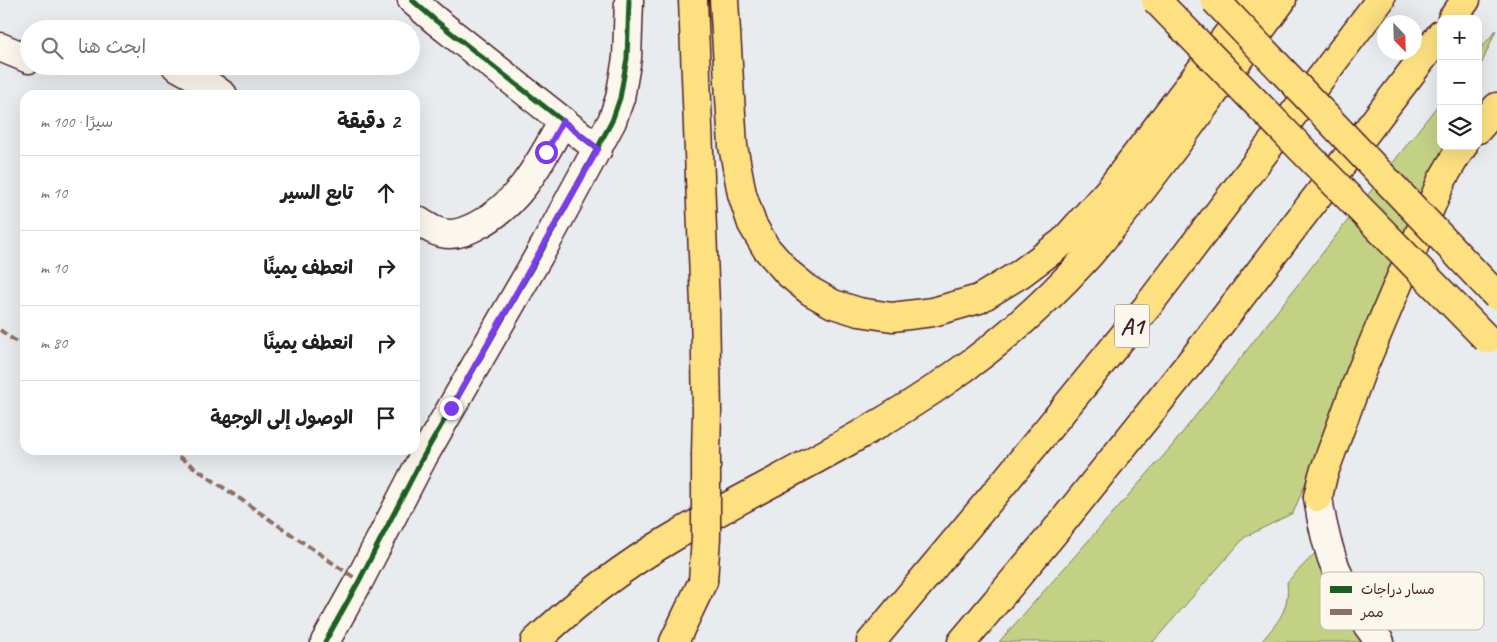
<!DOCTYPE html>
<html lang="ar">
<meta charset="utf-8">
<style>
body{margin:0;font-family:Caveat,"Playpen Sans Arabic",sans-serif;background:#f6f6f6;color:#202124;direction:rtl}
.controls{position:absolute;right:15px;top:15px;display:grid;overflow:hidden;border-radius:10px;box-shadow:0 5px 20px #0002}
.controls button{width:45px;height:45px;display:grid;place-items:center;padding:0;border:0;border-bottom:1px solid #e0e0e0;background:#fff;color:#202124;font:25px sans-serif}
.compass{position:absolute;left:1377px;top:15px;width:45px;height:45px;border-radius:50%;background:#fff;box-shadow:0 5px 20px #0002;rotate:157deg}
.stop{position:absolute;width:15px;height:15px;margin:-11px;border:4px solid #7c3aed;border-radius:50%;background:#fff}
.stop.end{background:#7c3aed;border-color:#fff;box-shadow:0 1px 5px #0008}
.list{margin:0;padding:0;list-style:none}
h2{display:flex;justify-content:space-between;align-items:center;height:65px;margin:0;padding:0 20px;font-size:21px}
h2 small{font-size:16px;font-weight:400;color:#757577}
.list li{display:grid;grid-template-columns:32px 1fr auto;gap:15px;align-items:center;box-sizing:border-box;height:75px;padding:0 20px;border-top:1px solid #e0e0e0}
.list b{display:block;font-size:19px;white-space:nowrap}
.list em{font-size:16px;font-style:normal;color:#757577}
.icon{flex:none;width:28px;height:28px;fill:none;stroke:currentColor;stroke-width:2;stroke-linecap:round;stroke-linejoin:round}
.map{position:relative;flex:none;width:1497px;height:642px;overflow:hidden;direction:ltr}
.search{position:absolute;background:#fff;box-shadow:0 5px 20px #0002;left:20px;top:20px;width:400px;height:55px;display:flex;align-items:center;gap:12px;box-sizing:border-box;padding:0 18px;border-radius:28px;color:#757577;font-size:19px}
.panel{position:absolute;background:#fff;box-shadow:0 5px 20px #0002;left:20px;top:90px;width:400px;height:365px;border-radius:15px;direction:rtl}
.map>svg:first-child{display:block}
.green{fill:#c3d185;stroke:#867858}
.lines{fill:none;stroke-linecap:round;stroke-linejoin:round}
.minor-casing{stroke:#4a1f2b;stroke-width:31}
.highway-casing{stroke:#4a1f2b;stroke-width:31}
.minor{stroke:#fbf7ec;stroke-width:28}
.highway{stroke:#fde080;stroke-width:28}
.major-bridge-casing{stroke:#4a1f2b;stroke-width:31;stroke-linecap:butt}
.highway-bridge-casing{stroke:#4a1f2b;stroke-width:31;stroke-linecap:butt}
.major-bridge{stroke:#fde080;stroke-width:28}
.highway-bridge{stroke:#fde080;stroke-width:28}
.quiet{stroke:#8d6e63;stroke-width:4;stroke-dasharray:8 4;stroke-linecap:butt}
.cycleway-casing{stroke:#fbf7ec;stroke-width:8}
.cycleway{stroke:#1b5e20;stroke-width:5}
.route{stroke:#7c3aed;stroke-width:6}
.labels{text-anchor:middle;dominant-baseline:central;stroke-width:4;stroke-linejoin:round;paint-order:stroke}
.shield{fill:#fbf7ec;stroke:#7f6065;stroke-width:1}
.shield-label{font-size:24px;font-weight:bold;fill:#4a1f2b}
.key{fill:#fbf7ec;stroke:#c6b6b2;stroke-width:1}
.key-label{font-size:14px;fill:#4a1f2b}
</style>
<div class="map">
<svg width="1497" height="642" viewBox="0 0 1497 642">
<rect width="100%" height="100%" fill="#e8ecef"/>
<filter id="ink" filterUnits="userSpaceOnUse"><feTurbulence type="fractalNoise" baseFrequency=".02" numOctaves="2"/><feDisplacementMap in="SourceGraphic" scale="10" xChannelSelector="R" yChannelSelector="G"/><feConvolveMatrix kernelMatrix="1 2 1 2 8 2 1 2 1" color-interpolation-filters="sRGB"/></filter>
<g filter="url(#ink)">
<path class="green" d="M 1496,30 L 1478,72 L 1478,52 Z
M 1441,101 L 1441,146 L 1447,146 L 1293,513 L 1245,537 L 1153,642 L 999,642 L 1172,446 Z
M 1321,547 L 1366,642 L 1261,642 C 1278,622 1290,610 1287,582 Z"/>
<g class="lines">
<g class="minor-casing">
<path id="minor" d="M 412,0 L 435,20 L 598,149
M 0,47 L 29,59
M 176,66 L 205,82 L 223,95
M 415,219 C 426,226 437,234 450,234 C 460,234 468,230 476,226 C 520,204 540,162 563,121
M 1318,497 C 1326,556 1343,596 1380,642
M 325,642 L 359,581 L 423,457 L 545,245 L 612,121 L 620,98 L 627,58 L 629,0"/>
</g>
<g class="highway-casing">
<path id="highway" d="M 693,0 L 705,305 L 707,412 L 706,454
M 724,0 L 733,146 L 742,194 L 752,224 L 766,248 L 788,273 L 810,291 L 833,304 L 859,312 L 892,317 L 933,312 L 979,299 L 1020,274 L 1063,242 L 1111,188 L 1254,0
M 1452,19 L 1466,0
M 1478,129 L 1497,107
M 1318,497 L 1323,475 L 1361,372 L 1442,180 L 1456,156 L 1463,146
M 535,642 C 577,602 625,565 675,536 C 768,482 866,438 953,376 C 1001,343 1049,299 1088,256 C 1119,221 1147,183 1175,146 C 1211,97 1246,49 1282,0
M 674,642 L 703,581
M 871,642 L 1002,485 L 1147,307 L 1380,0
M 962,642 L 1052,535 L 1197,354 L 1441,34"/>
</g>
<use href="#minor" class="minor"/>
<use href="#highway" class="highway"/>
<g class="major-bridge-casing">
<path id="major-bridge" d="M 1156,0 L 1487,339
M 1215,0 L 1497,296"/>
</g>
<g class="highway-bridge-casing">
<path id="highway-bridge" d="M 703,581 L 706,538 L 706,454"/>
</g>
<use href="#major-bridge" class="major-bridge"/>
<use href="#highway-bridge" class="highway-bridge"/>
<path class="quiet" d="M 0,330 L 25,348
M 169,450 L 359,581"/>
<g class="cycleway-casing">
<path id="cycleway" d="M 412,0 L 435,20 L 598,149
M 325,642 L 359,581 L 423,457 L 545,245 L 612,121 L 620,98 L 627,58 L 629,0"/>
</g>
<use href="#cycleway" class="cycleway"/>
</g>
</g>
<g class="lines" filter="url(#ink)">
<path class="route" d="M 451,408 L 598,149 L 563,121 L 546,152"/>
</g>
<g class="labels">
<rect class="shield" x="1114.5" y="304.5" width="35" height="43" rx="4"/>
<g class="shield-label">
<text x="1132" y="326">A1</text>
</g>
</g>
<rect x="1320" y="572" width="164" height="58" rx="8" class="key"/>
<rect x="1330" y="586" width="22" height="7" fill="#1b5e20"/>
<rect x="1330" y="609" width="22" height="6" fill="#8d6e63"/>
<g class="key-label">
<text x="1361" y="594">مسار دراجات</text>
<text x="1361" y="617">ممر</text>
</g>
</svg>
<div class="controls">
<button>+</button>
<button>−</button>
<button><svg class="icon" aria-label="layers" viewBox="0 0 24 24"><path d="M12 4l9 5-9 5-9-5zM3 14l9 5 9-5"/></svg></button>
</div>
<svg class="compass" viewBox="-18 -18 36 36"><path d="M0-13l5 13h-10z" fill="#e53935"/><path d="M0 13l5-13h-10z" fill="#757577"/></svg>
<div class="stop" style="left:546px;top:152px"></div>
<div class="stop end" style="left:451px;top:408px"></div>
<div class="search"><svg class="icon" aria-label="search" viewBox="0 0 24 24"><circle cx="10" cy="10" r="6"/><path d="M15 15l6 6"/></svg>ابحث هنا</div>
<section class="panel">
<h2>2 دقيقة<small>سيرًا · 100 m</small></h2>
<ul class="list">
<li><svg class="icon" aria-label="ahead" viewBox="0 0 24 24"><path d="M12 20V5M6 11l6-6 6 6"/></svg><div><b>تابع السير</b></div><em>10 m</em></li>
<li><svg class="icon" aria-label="right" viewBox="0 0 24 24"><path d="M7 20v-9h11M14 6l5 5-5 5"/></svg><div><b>انعطف يمينًا</b></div><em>10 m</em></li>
<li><svg class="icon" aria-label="right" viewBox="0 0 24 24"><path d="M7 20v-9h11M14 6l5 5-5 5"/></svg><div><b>انعطف يمينًا</b></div><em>80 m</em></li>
<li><svg class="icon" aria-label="arrive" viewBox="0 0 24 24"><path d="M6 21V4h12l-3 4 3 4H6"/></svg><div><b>الوصول إلى الوجهة</b></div></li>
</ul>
</section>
</div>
